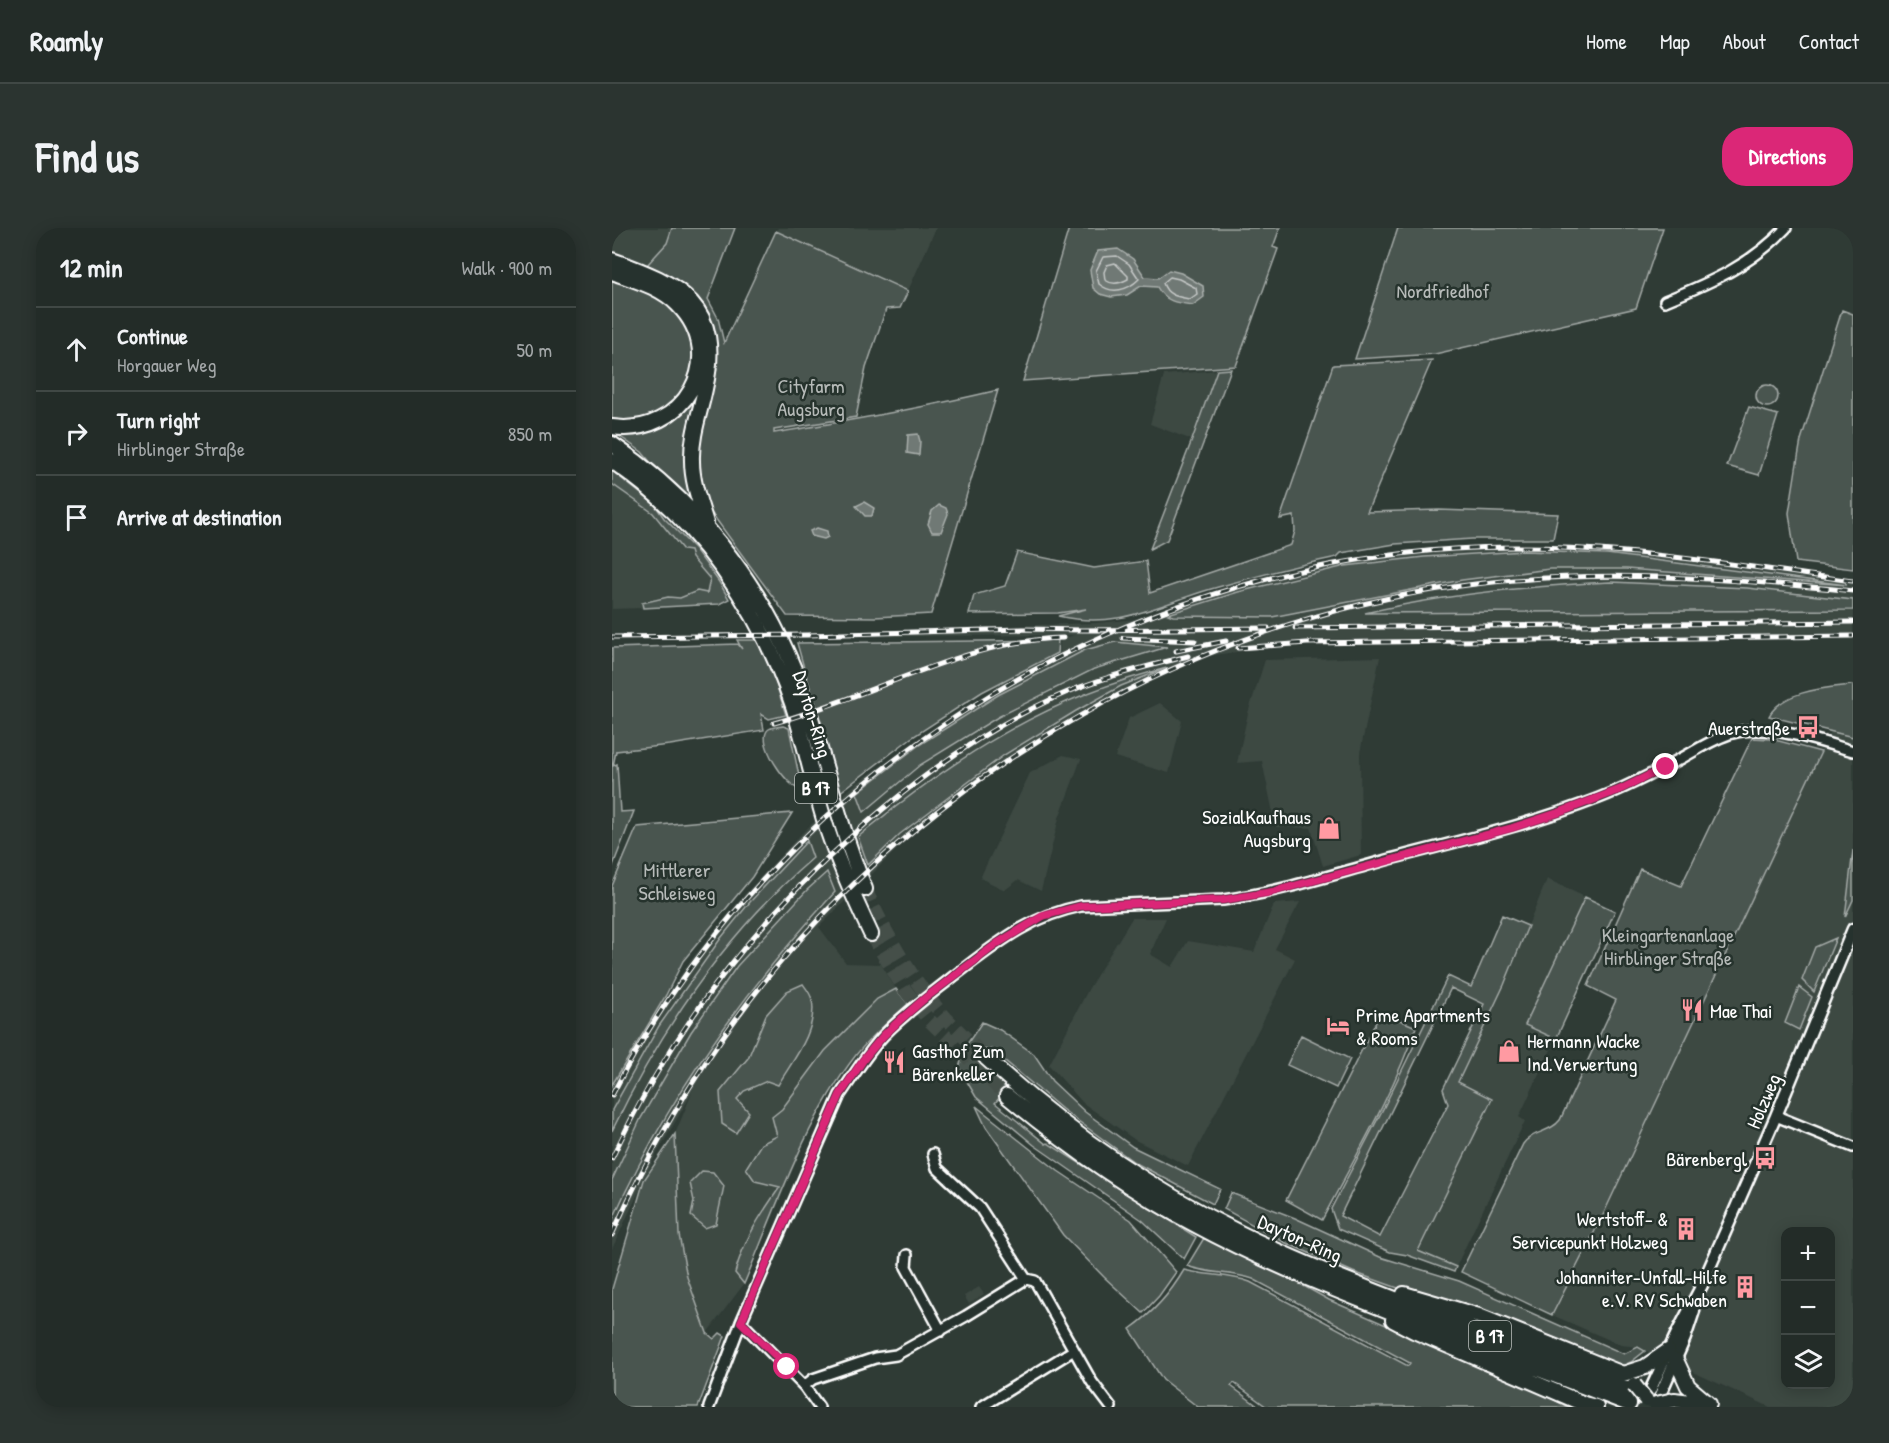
<!DOCTYPE html>
<meta charset="utf-8">
<style>
body{margin:0;font-family:"Patrick Hand",sans-serif;background:#2b3430;color:#f1f3f6}
.controls{position:absolute;right:18px;bottom:18px;display:grid;overflow:hidden;border-radius:12px;box-shadow:0 3px 15px #0003}
.controls button{width:54px;height:54px;display:grid;place-items:center;padding:0;border:0;border-bottom:2px solid #404845;background:#232c28;color:#f1f3f6;font:30px sans-serif}
.stop{position:absolute;width:18px;height:18px;margin:-14px;border:4px solid #db2777;border-radius:50%;background:#fff}
.stop.end{background:#db2777;border-color:#fff;box-shadow:0 2px 6px #0008}
.list{margin:0;padding:0;list-style:none}
h2{display:flex;justify-content:space-between;align-items:center;height:78px;margin:0;padding:0 24px;font-size:26px}
h2 small{font-size:20px;font-weight:400;color:#a3a7a8}
.list li{display:grid;grid-template-columns:39px 1fr auto;gap:18px;align-items:center;box-sizing:border-box;height:84px;padding:0 24px;border-top:2px solid #404845}
.list b{display:block;font-size:22px;white-space:nowrap}
.list p{margin:0;font-size:20px;white-space:nowrap;color:#a3a7a8}
.list em{font-size:20px;font-style:normal;color:#a3a7a8}
.icon{flex:none;width:33px;height:33px;fill:none;stroke:currentColor;stroke-width:2;stroke-linecap:round;stroke-linejoin:round}
.map{position:relative;flex:none;width:1241px;height:1179px;overflow:hidden;border-radius:24px}
header{display:flex;align-items:center;gap:36px;box-sizing:border-box;height:84px;padding:0 30px;background:#232c28;border-bottom:2px solid #404845}
header strong{font-size:28px}
nav{display:flex;gap:33px;margin-inline-start:auto;font-size:21px}
.intro{display:flex;align-items:center;justify-content:space-between;box-sizing:border-box;height:144px;padding:0 36px}
h1{margin:0;font-size:42px}
.button{padding:15px 27px;border-radius:24px;background:#db2777;color:#fff;font-size:21px;font-weight:700}
main{display:flex;gap:36px;padding:0 36px}
aside{flex:1;background:#232c28;border-radius:24px;box-shadow:0 3px 15px #0003}
.map>svg:first-child{display:block}
.built{fill:#3c4842;fill-rule:evenodd}
.green{fill:#4a544f;stroke:#a4aaa7;stroke-width:1.5;fill-rule:evenodd}
.water{fill:#707975;stroke:#a9afac;stroke-width:1.5}
.lines{fill:none;stroke-linecap:round;stroke-linejoin:round}
.shore{stroke:#c6c9c8;stroke-width:1.5}
.highway-tunnel{stroke:#444f49;stroke-width:14;stroke-dasharray:14 7;stroke-linecap:butt}
.minor-casing{stroke:#fff;stroke-width:14}
.major-casing{stroke:#fff;stroke-width:15}
.highway-casing{stroke:#fff;stroke-width:18}
.minor{stroke:#26332d;stroke-width:9}
.major{stroke:#26332d;stroke-width:10}
.highway{stroke:#26332d;stroke-width:14}
.rail-casing{stroke:#fff;stroke-width:5}
.rail{stroke:#26332d;stroke-width:3;stroke-dasharray:9;stroke-linecap:butt}
.highway-bridge-casing{stroke:#fff;stroke-width:18;stroke-linecap:butt}
.highway-bridge{stroke:#26332d;stroke-width:14}
.route{stroke:#db2777;stroke-width:8}
.labels{text-anchor:middle;dominant-baseline:central;stroke-width:5;stroke-linejoin:round;paint-order:stroke}
.shield{fill:#26332d;stroke:#bec2c0;stroke-width:1.5}
.shield-label{font-size:18px;font-weight:bold;fill:#fff}
.park-label{font-size:20px;fill:#b7bbb9;stroke:#26332d}
.street-label{font-size:20px;fill:#fff;stroke:#26332d}
.poi-label{font-size:20px;fill:#fff;stroke:#26332d;text-anchor:end}
</style>
<header>
<strong>Roamly</strong>
<nav><a>Home</a><a>Map</a><a>About</a><a>Contact</a></nav>
</header>
<div class="intro"><h1>Find us</h1><a class="button">Directions</a></div>
<main>
<aside>
<h2>12 min<small>Walk · 900 m</small></h2>
<ul class="list">
<li><svg class="icon" aria-label="ahead" viewBox="0 0 24 24"><path d="M12 20V5M6 11l6-6 6 6"/></svg><div><b>Continue</b><p>Horgauer Weg</p></div><em>50 m</em></li>
<li><svg class="icon" aria-label="right" viewBox="0 0 24 24"><path d="M7 20v-9h11M14 6l5 5-5 5"/></svg><div><b>Turn right</b><p>Hirblinger Straße</p></div><em>850 m</em></li>
<li><svg class="icon" aria-label="arrive" viewBox="0 0 24 24"><path d="M6 21V4h12l-3 4 3 4H6"/></svg><div><b>Arrive at destination</b></div></li>
</ul>
</aside>
<div class="map">
<svg width="1241" height="1179" viewBox="0 0 1241 1179">
<rect width="100%" height="100%" fill="#2f3b35"/>
<filter id="ink" filterUnits="userSpaceOnUse"><feTurbulence type="fractalNoise" baseFrequency=".0167" numOctaves="2"/><feDisplacementMap in="SourceGraphic" scale="12" xChannelSelector="R" yChannelSelector="G"/><feConvolveMatrix kernelMatrix="1 2 1 2 8 2 1 2 1" color-interpolation-filters="sRGB"/></filter>
<g filter="url(#ink)">
<path class="built" d="M 0,0 L 60,0 L 55,15 L 35,37 L 0,24 Z
M 166,0 L 324,0 L 296,63 L 164,3 Z
M 605,142 L 580,212 L 538,196 L 552,147 Z
M 0,243 L 43,277 L 52,290 L 83,321 L 80,330 L 98,350 L 95,365 L 85,363 L 68,370 L 56,369 L 30,375 L 31,380 L 0,381 Z
M 887,320 L 947,321 L 1017,325 L 1241,355 L 1241,409 L 694,417 L 654,420 L 595,428 L 499,472 L 424,516 L 376,548 L 334,580 L 295,611 L 207,699 L 234,735 L 269,736 L 284,761 L 296,776 L 266,802 L 244,826 L 220,862 L 196,906 L 132,1056 L 95,1105 L 75,1050 L 67,1007 L 64,963 L 63,906 L 80,865 L 44,927 L 0,1021 L 0,857 L 33,800 L 79,732 L 133,666 L 191,604 L 242,557 L 300,517 L 374,470 L 447,430 L 448,411 L 463,407 L 188,409 L 188,405 L 484,395 L 537,390 L 568,377 L 641,355 L 708,340 L 799,326 Z
M 768,429 L 748,525 L 749,627 L 711,638 L 699,600 L 664,599 L 650,533 L 625,535 L 636,485 L 653,432 Z
M 548,475 L 570,493 L 557,545 L 503,529 L 517,490 Z
M 1219,503 L 1241,509 L 1241,1179 L 1158,1179 L 1026,1119 L 1009,1117 L 940,1087 L 991,987 ZM 1174,1004 L 1218,1004 L 1218,1156 L 1174,1156 Z
M 451,527 L 469,531 L 447,590 L 429,663 L 406,652 L 393,662 L 368,650 L 418,545 Z
M 935,651 L 973,669 L 913,797 L 944,811 L 907,889 L 913,893 L 844,1039 L 805,1023 L 880,871 L 846,855 L 892,757 Z
M 688,674 L 663,721 L 683,731 L 576,938 L 523,912 L 471,875 L 437,837 L 477,760 L 520,690 L 554,690 L 538,726 L 560,739 L 576,713 L 642,724 L 662,676 Z
M 367,1059 L 372,1066 L 357,1076 L 352,1068 Z"/>
<path class="green" d="M 60,0 L 123,0 L 96,71 L 106,90 L 112,115 L 164,3 L 296,63 L 288,80 L 274,81 L 254,140 L 244,189 L 162,202 L 162,205 C 237,193 312,180 386,162 L 319,386 L 263,389 L 175,388 L 98,283 L 89,264 L 84,230 L 104,131 C 102,81 79,57 35,37 L 55,15 Z
M 457,0 L 668,0 L 661,19 L 666,21 L 624,138 L 411,153 Z
M 786,0 L 1051,0 L 1024,80 L 823,126 L 743,131 Z
M 0,36 C 20,43 42,50 59,62 C 121,104 80,164 74,219 C 72,239 77,260 84,278 L 45,242 L 30,224 L 3,205 C 17,205 30,205 43,199 C 95,178 107,108 66,70 C 48,54 22,47 0,39 Z
M 0,52 L 48,68 L 77,98 L 83,120 L 81,139 L 77,153 L 62,175 L 47,186 L 27,193 L 0,192 Z
M 1230,82 L 1241,86 L 1241,341 L 1184,334 L 1177,285 L 1184,241 L 1189,212 Z
M 820,132 L 755,284 L 827,282 L 946,286 L 941,311 L 860,311 L 783,316 L 729,325 L 725,329 C 682,338 640,349 599,361 C 544,377 507,402 446,388 L 474,381 L 446,385 L 357,386 L 362,367 L 393,358 L 405,324 L 482,340 L 534,333 L 538,365 L 679,317 L 683,303 L 682,288 L 668,291 L 721,137 Z
M 619,141 L 555,312 L 538,321 L 580,212 L 605,142 Z
M1144 168a11 11 0 1 1 22 0a11 11 0 1 1-22 0Z
M 1137,179 L 1166,187 L 1147,247 L 1115,238 Z
M 0,243 L 43,277 L 52,290 L 83,321 L 107,354 L 117,371 L 107,376 L 31,380 L 30,375 L 56,369 L 68,370 L 85,363 L 95,365 L 98,351 L 80,330 L 78,323 L 71,322 L 41,285 L 0,256 Z
M 913,323 L 995,326 L 1235,357 L 1014,341 L 938,341 L 850,352 L 660,389 L 561,388 L 556,386 L 626,364 L 733,338 L 812,329 Z
M 999,354 L 1135,360 L 1241,372 L 1241,382 L 753,385 C 834,366 916,358 999,354 Z
M 125,412 L 145,412 L 162,449 L 174,487 L 157,491 L 149,486 L 152,502 L 58,517 L 4,523 L 1,538 L 5,536 L 8,584 L 22,583 L 0,640 L 0,420 L 126,416 L 130,421 Z
M 446,412 L 445,425 L 370,464 L 299,510 L 227,565 L 185,415 Z
M 503,414 L 555,419 L 482,441 L 386,489 L 308,537 L 252,584 L 245,565 L 307,517 L 386,467 L 473,422 Z
M 555,440 L 509,458 L 464,483 L 392,527 L 288,606 L 256,637 L 246,609 C 340,531 435,469 555,440 Z
M 1241,457 L 1241,509 L 1157,488 C 1171,462 1215,460 1241,457 Z
M 171,498 L 177,500 L 190,562 C 175,561 142,511 157,501 C 160,499 167,499 171,498 Z
M 1140,510 L 1159,511 L 1209,524 L 991,987 L 940,1087 L 849,1044 L 911,916 C 920,903 938,905 948,892 L 1004,772 L 976,758 L 1028,641 L 1069,658 Z
M 180,585 L 140,649 L 71,733 L 54,767 L 0,857 L 0,658 L 25,599 Z
M 195,613 L 201,630 C 115,704 49,801 0,903 L 0,882 L 47,798 L 109,710 L 138,674 Z
M 1241,622 L 1241,672 L 1233,689 Z
M 215,644 L 223,664 C 133,762 54,871 0,993 L 0,952 L 29,890 L 79,804 L 125,738 L 195,662 Z
M 973,669 L 1003,683 L 944,811 L 913,797 Z
M 890,687 L 916,698 L 892,757 L 846,854 L 880,871 L 806,1023 L 844,1039 L 842,1044 L 795,1027 L 778,1024 L 726,1001 L 719,981 L 772,879 L 836,748 L 859,759 ZM 839,760 L 872,776 L 831,861 L 836,876 L 768,1009 L 728,988 Z
M 1224,710 L 1202,764 L 1190,752 L 1203,719 Z
M 191,756 C 194,760 199,766 200,772 C 206,802 181,832 166,857 L 155,853 L 132,863 L 125,871 L 137,884 L 124,905 L 110,896 L 108,864 L 136,830 L 154,787 L 175,763 Z
M 1187,759 L 1200,769 L 1187,802 L 1173,795 Z
M 284,761 L 296,776 C 278,792 259,808 244,827 C 193,893 164,980 132,1056 L 123,1045 C 131,1013 149,986 168,959 L 143,953 L 134,940 L 149,916 L 165,908 L 160,889 L 170,881 L 213,823 L 265,771 Z
M 769,784 L 804,799 C 781,866 743,929 710,992 L 674,972 Z
M 370,794 L 388,802 L 422,826 L 440,853 L 473,884 L 521,919 L 608,961 L 601,976 L 522,934 L 450,881 L 379,821 L 366,835 L 395,861 L 383,875 L 434,916 L 436,915 L 584,1009 L 572,1031 L 530,992 L 422,917 L 364,869 L 347,840 L 353,819 Z
M 689,807 L 738,831 L 724,860 L 675,837 Z
M 364,878 L 446,943 L 519,992 L 564,1044 L 547,1068 L 531,1085 L 492,1049 L 451,1007 L 374,899 Z
M 63,906 L 67,1007 L 75,1049 L 95,1105 L 102,1111 L 108,1105 L 113,1108 L 86,1179 L 0,1179 L 0,1061 L 32,952 Z
M 90,943 L 101,944 L 112,958 L 104,996 L 93,1000 L 79,988 L 82,973 L 78,955 Z
M 619,965 L 683,990 L 768,1029 L 847,1053 L 1012,1126 L 1026,1119 L 1033,1123 L 1019,1134 L 1008,1139 L 741,1044 L 672,1014 L 612,981 Z
M 592,1010 L 681,1052 L 717,1072 L 929,1165 L 956,1179 L 655,1179 L 622,1155 L 619,1158 L 647,1179 L 586,1179 L 551,1152 L 518,1101 C 541,1085 558,1066 572,1042 C 594,1048 617,1046 638,1054 L 796,1138 L 798,1135 L 641,1051 C 619,1044 596,1046 575,1038 Z"/>
<path class="water" d="M 506,21 L 521,31 L 533,49 L 546,50 L 557,42 L 569,45 L 591,58 L 592,69 L 581,77 C 565,75 553,74 545,59 L 529,58 L 515,67 L 499,69 L 488,66 L 481,60 L 478,42 L 486,23 Z
M 306,206 L 308,213 L 307,227 L 295,225 L 296,207 Z
M 252,274 L 262,280 L 260,288 L 253,288 L 244,278 Z
M 327,277 L 334,280 L 336,286 L 329,304 L 320,304 L 316,296 L 320,283 Z
M 205,300 L 215,303 L 216,309 L 212,311 L 200,308 L 198,303 Z"/>
<g class="lines">
<path class="shore" d="M 505,28 L 517,36 L 527,51 C 516,62 500,67 487,56 L 484,43 L 491,29 Z
M 503,35 L 516,48 L 516,51 C 509,55 500,57 493,52 L 492,44 L 495,37 Z
M 558,49 L 567,51 L 584,60 L 585,66 L 578,71 C 566,69 555,68 551,55 Z"/>
<path class="highway-tunnel" d="M 253,661 C 273,704 295,744 325,780 C 340,798 358,814 374,830
M 259,706 L 293,762 L 316,791 L 395,868"/>
<g class="minor-casing">
<path id="minor" d="M 1053,73 C 1100,54 1139,37 1174,0
M 1164,888 L 1241,919
M 321,926 L 325,940 L 368,980 L 414,1051
M 295,1027 L 294,1039 L 329,1103
M 129,1094 L 192,1158 L 207,1179
M 192,1158 L 201,1151 L 263,1130 L 284,1127 L 354,1088 L 414,1051 L 423,1053 L 480,1154 L 499,1179
M 97,1179 L 129,1094 L 228,867 C 242,847 255,825 272,807 C 293,785 318,767 342,748 C 383,717 417,688 469,678 L 611,672 C 669,664 725,645 782,630 C 851,612 920,596 987,570 C 1015,559 1042,545 1068,531 C 1085,522 1102,510 1121,505 C 1158,495 1206,513 1241,523
M 369,1179 L 462,1122"/>
</g>
<g class="major-casing">
<path id="major" d="M 1038,1163 L 1064,1107 L 1090,1057 L 1164,888 L 1241,701
M 1048,1167 L 1073,1110 L 1082,1083"/>
</g>
<g class="highway-casing">
<path id="highway" d="M 0,32 C 69,56 112,78 93,161 C 88,185 79,208 80,233 C 80,254 88,275 94,295
M 0,44 C 22,52 49,59 66,77 C 118,130 71,209 0,199
M 0,216 C 91,278 160,369 194,474 C 214,536 228,600 253,661
M 0,233 C 86,291 148,381 181,478 C 194,519 202,561 215,601 C 227,637 243,672 259,706
M 374,830 C 450,900 535,959 628,1005 C 682,1032 739,1054 796,1076 C 870,1105 945,1134 1020,1163
M 395,868 C 453,916 515,961 582,996 C 656,1036 733,1066 810,1096 C 879,1123 948,1149 1017,1176
M 792,1066 L 867,1088 L 1011,1146 L 1033,1139 L 1056,1123
M 781,1092 L 802,1103 L 972,1176 L 984,1179
M 1064,1132 L 1076,1158 L 1097,1176
M 1062,1172 L 1096,1176"/>
</g>
<use href="#minor" class="minor"/>
<use href="#major" class="major"/>
<use href="#highway" class="highway"/>
<g class="rail-casing">
<path id="rail" d="M 683,400 L 1241,394
M 0,409 L 195,407 L 411,401 L 471,402 L 656,400
M 511,410 L 583,413
M 626,420 L 695,415 L 1241,408
M 564,423 L 614,413
M 162,495 C 256,470 354,412 451,410
M 0,867 C 163,552 490,344 842,321 C 976,312 1109,335 1241,353
M 0,930 C 66,790 153,680 271,581 C 323,538 380,498 442,470 C 485,450 530,440 576,428
M 0,1007 C 42,912 95,823 161,743 C 329,539 586,393 848,358 C 979,340 1110,350 1241,363"/>
</g>
<use href="#rail" class="rail"/>
<g class="highway-bridge-casing">
<path id="highway-bridge" d="M 1022,1157 L 1034,1172
M 1044,1176 L 1062,1172"/>
</g>
<use href="#highway-bridge" class="highway-bridge"/>
</g>
</g>
<g class="lines" filter="url(#ink)">
<path class="route" d="M 175,1139 L 129,1094 L 228,867 L 251,832 L 271,808 L 288,792 L 312,771 L 386,715 L 431,688 L 469,678 L 611,672 L 660,664 L 693,655 L 900,600 L 949,584 L 1007,562 L 1054,539"/>
</g>
<defs>
<g id="bus-bare" transform="scale(1.8)"><path d="M-5-6H5V4H4V6H2V4H-2V6H-4V4H-5ZM-3.5-4V0h7V-4ZM-3.5 1.2v1.5H-2V1.2ZM2 1.2v1.5H3.5V1.2Z" fill="#ff9aa2" stroke="#26332d" stroke-width="2.5" paint-order="stroke"/></g>
<g id="shop-bare" transform="scale(1.8)"><path d="M-5-2.5h2.3a2.7 3.5 0 0 1 5.4 0H5L5.5 6h-11ZM-1.5-2.5h3a1.5 2.3 0 0 0-3 0Z" fill="#ff9aa2" stroke="#26332d" stroke-width="2.5" paint-order="stroke"/></g>
<g id="restaurant-bare" transform="scale(1.8)"><path d="M-5-6h1v4h1v-4h1v4h1v-4h1v5L-1.5 .5V6h-2V.5L-5-1ZM5-6V6H3V1.5H1.5Q1.5-4 5-6Z" fill="#ff9aa2" stroke="#26332d" stroke-width="2.5" paint-order="stroke"/></g>
<g id="hotel-bare" transform="scale(1.8)"><path d="M-6-4.5h1.5V1H6V5H4.5V3h-9V5H-6ZM-4 0a1.8 1.8 0 1 1 3.6 0ZM.5 0V-2.5h3Q6-2.5 6 0Z" fill="#ff9aa2" stroke="#26332d" stroke-width="2.5" paint-order="stroke"/></g>
<g id="building-bare" transform="scale(1.8)"><path d="M-4-6H4V6H1V3H-1V6H-4ZM-2.5-4.3h1.7v1.8h-1.7ZM.8-4.3h1.7v1.8H.8ZM-2.5-1h1.7V.8h-1.7ZM.8-1h1.7V.8H.8Z" fill="#ff9aa2" stroke="#26332d" stroke-width="2.5" paint-order="stroke"/></g>
</defs>
<g fill-rule="evenodd">
<use href="#bus-bare" x="1196" y="499"/>
<use href="#shop-bare" x="717" y="600"/>
<use href="#restaurant-bare" x="1080" y="782"/>
<use href="#hotel-bare" x="726" y="798"/>
<use href="#shop-bare" x="897" y="823"/>
<use href="#restaurant-bare" x="282" y="834"/>
<use href="#bus-bare" x="1153" y="930"/>
<use href="#building-bare" x="1074" y="1001"/>
<use href="#building-bare" x="1133" y="1059"/>
</g>
<g class="labels">
<g class="shield">
<rect x="183" y="545" width="42" height="30" rx="4.5"/>
<rect x="857" y="1093" width="42" height="30" rx="4.5"/>
</g>
<g class="shield-label">
<text x="204" y="560">B 17</text>
<text x="878" y="1108">B 17</text>
</g>
<g class="park-label">
<text x="831" y="62">Nordfriedhof</text>
<text x="199" y="157">Cityfarm<tspan x="199" dy="23">Augsburg</tspan></text>
<text x="65" y="641">Mittlerer<tspan x="65" dy="23">Schleisweg</tspan></text>
<text x="1056" y="706">Kleingartenanlage<tspan x="1056" dy="23">Hirblinger Straße</tspan></text>
</g>
<g class="street-label">
<text transform="translate(201 486) rotate(73)">Dayton-Ring</text>
<text transform="translate(1151 873) rotate(-67)">Holzweg</text>
<text transform="translate(688 1010) rotate(24)">Dayton-Ring</text>
</g>
<g class="poi-label">
<text x="1178" y="499">Auerstraße</text>
<text x="699" y="588">SozialKaufhaus<tspan x="699" dy="23">Augsburg</tspan></text>
<text x="1098" y="782" text-anchor="start">Mae Thai</text>
<text x="744" y="786" text-anchor="start">Prime Apartments<tspan x="744" dy="23">&amp; Rooms</tspan></text>
<text x="915" y="812" text-anchor="start">Hermann Wacke<tspan x="915" dy="23">Ind.Verwertung</tspan></text>
<text x="300" y="822" text-anchor="start">Gasthof Zum<tspan x="300" dy="23">Bärenkeller</tspan></text>
<text x="1135" y="930">Bärenbergl</text>
<text x="1056" y="990">Wertstoff- &amp;<tspan x="1056" dy="23">Servicepunkt Holzweg</tspan></text>
<text x="1115" y="1048">Johanniter-Unfall-Hilfe<tspan x="1115" dy="23">e.V. RV Schwaben</tspan></text>
</g>
</g>
</svg>
<div class="controls">
<button>+</button>
<button>−</button>
<button><svg class="icon" aria-label="layers" viewBox="0 0 24 24"><path d="M12 4l9 5-9 5-9-5zM3 14l9 5 9-5"/></svg></button>
</div>
<div class="stop" style="left:175px;top:1139px"></div>
<div class="stop end" style="left:1054px;top:539px"></div>
</div>
</main>
